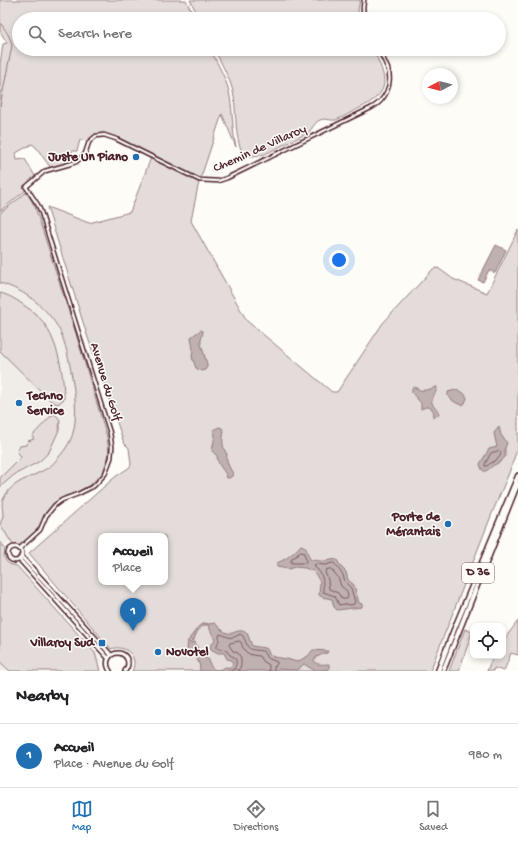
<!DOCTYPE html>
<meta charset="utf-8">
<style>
body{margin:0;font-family:"Gochi Hand",sans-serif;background:#f2f2f2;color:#202124}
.controls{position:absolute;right:12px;bottom:12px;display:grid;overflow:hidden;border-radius:8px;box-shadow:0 2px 6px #0003}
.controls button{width:36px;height:36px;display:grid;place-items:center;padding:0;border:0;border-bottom:1px solid #e0e0e0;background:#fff;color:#202124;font:20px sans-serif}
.compass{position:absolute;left:422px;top:68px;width:36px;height:36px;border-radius:50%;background:#fff;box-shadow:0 2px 6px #0003;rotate:263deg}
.you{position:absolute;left:339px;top:260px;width:14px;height:14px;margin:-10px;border:3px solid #fff;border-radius:50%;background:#1a73e8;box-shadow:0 0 0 6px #1a73e833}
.badge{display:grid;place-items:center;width:26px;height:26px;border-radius:50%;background:#1f6fb2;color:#fff;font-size:13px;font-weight:700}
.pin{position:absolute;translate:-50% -33px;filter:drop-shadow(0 1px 2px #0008)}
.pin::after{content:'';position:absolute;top:21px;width:14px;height:12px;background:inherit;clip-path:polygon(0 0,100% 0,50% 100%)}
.popup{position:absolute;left:98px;top:533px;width:70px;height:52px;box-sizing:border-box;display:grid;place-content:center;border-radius:8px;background:#fff;filter:drop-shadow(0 1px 3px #0005);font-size:13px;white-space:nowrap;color:#757577}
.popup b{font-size:15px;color:#202124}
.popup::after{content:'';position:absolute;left:50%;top:100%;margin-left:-8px;border:8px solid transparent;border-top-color:#fff}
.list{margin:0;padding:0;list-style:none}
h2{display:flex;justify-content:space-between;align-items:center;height:52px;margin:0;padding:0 16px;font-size:17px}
h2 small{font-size:13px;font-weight:400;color:#757577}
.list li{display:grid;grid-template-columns:26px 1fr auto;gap:12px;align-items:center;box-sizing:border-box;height:64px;padding:0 16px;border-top:1px solid #e0e0e0}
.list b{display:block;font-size:15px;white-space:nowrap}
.list p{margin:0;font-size:13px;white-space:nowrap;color:#757577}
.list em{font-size:13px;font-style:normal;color:#757577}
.icon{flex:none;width:22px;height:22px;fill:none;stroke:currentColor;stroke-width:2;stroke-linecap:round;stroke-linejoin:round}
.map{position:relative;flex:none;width:518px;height:671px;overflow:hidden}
.search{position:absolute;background:#fff;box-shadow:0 2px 6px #0003;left:12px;right:12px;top:12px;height:44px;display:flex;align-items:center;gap:10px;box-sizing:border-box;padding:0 14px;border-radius:22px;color:#757577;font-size:15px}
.sheet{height:116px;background:#fff}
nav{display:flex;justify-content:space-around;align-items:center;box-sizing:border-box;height:56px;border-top:1px solid #e0e0e0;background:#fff;font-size:11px;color:#757577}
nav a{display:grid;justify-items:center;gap:2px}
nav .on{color:#1f6fb2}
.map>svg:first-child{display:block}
.built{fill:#f0ece8}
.green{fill:#e3dcda;stroke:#967e82;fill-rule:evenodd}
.water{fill:#c0b1b1;stroke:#91777b}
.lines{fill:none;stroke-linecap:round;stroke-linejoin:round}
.shore{stroke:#795961;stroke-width:1}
.stream{stroke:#91777b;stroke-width:1}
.minor-casing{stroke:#4a1f2b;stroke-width:5.5}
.tertiary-casing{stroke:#4a1f2b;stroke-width:6}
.primary-casing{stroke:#4a1f2b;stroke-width:7}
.minor{stroke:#fdfcf7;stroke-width:2.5}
.tertiary{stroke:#fdfcf7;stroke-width:3}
.primary{stroke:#fdfcf7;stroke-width:4}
.poi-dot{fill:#1f6fb2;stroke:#fdfcf7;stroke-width:1.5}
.labels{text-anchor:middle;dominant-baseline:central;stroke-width:3;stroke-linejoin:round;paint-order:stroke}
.shield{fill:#fdfcf7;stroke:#806168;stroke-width:1}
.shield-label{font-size:12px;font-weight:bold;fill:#4a1f2b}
.street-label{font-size:13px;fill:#4a1f2b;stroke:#fdfcf7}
.poi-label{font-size:13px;font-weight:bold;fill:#4a1f2b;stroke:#fdfcf7;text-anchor:end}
</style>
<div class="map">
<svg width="518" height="671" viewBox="0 0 518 671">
<rect width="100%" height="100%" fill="#fdfcf7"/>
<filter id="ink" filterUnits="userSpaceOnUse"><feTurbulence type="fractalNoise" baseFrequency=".025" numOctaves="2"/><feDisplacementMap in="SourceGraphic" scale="8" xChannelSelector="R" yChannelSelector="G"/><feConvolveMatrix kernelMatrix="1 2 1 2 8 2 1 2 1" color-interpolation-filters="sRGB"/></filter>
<g filter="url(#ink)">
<path class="built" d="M 27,191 L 38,211 L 103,421 L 108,441 L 109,448 L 106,464 L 100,473 L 54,501 L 18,542 L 11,543 L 6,545 L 4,548 L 3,555 L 5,561 L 10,565 L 16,566 L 102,659 L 101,665 L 103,671 L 0,671 L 0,212 Z"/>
<path class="green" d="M 0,0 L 186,0 L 195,19 L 19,19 L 19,49 L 210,49 C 217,63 228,81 230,97 C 233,114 232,130 236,147 L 222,114 L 198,186 L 191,221 L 247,321 L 332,392 L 337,392 L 383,323 L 433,269 L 438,268 L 453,279 L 487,293 L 518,230 L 518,447 L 509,473 L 493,511 L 430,671 L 132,671 C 139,657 126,644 111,649 L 29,553 L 115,477 L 130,467 L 131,464 L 129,448 L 124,443 L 87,335 L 47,207 L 89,223 L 130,212 L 152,155 C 141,151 107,131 98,134 C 95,134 92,137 91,139 C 85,148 85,156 74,161 C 67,165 59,166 51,168 C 43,171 33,181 26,186 L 26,190 L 0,211 L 0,64 L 3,44 L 7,43 L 0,31 ZM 80,140 L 88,141 C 86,150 82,158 71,161 L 70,156 L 70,152 L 73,151 L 77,151 ZM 32,144 L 36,147 L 50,167 L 35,176 L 25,159 L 17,160 L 16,153 ZM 101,536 L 165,536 L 165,582 L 101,582 Z
M 190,0 L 360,0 L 358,10 L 360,19 L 200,19 Z
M 214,49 L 373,49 C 387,79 393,92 358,109 C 351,112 344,117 336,120 C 330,121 324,117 318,121 C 314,124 312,129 308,133 L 265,154 C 260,155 249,158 244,154 C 235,145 236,110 234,97 C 232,81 221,63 214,49 Z
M 25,193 L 28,194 L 35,207 L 76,334 L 107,437 L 109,454 L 103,473 L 90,485 L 78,492 L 65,496 L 55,503 L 47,512 L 36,532 L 20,547 L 13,545 L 0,524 C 1,521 3,518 3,515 C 3,510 1,505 3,500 C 11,480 33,478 49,467 C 56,462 66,449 70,441 C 77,427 76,406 74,390 C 72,377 70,364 67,352 C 65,345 63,337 60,331 C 48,308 25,290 0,283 L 0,213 L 21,197 Z
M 0,293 C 9,295 17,300 25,306 C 32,311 38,315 43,322 C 58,342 64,375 64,399 L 58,404 L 52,402 L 0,351 Z
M 55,414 L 60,420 L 59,430 L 49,452 L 40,461 L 14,475 L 0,487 L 0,478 L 21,457 L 17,451 L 20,446 L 26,445 L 28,441 L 34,439 L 32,436 L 52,415 Z
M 0,541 L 5,549 L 4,557 L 6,561 L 9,564 L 17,566 L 95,653 L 100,671 L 10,671 L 0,662 Z
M 518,621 L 518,655 L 511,653 L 504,671 L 494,668 L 493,671 L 487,671 L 493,656 L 503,656 L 503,638 L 506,637 Z
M 465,629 L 472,632 L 459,671 L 449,671 Z"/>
<path class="water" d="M 496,245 L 506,250 L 495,273 L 489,270 L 483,282 L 478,280 Z
M 201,330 L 203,331 L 203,332 L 201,339 L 201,344 L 207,364 L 207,367 L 205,370 L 201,371 L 196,368 L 192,357 L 193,349 L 191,337 Z
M 414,387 C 416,388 418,389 420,390 C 425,391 431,389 436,387 L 437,387 C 437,393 430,398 432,403 C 434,409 438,408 439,415 L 436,415 L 433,418 C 435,413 433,407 427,407 C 425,407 423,408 421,409 L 421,403 L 412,393 L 412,388 Z
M 455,390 C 460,391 465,392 467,398 L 465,403 L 463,405 C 456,404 453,401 448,396 L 448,392 Z
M 219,427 L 222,428 L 224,432 C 222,439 222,448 227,454 C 226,463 229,466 233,474 C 232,477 230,478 227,478 C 225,469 218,468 217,456 L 212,451 L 215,435 L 213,430 Z
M 499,427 L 501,435 L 507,443 L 505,448 L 505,457 C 502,461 499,463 494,465 C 488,469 483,477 480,464 L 489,449 L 497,447 L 494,433 Z
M 301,545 C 309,547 306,555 311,560 C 316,560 322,562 326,561 C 331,560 333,559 337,560 L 341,567 L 346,572 L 348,580 L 354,585 L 359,603 L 362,604 L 362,607 C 353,608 345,609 337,610 L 334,607 L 332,599 L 322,597 L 319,595 L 320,582 L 315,573 L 313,571 L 305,568 L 295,567 L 288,569 L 277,567 L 277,563 C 287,559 294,553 301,545 Z
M 204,623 L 209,624 L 215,623 C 217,625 219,628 222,630 C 234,639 235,626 247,633 L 252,646 L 265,648 L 267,649 L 269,654 L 274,657 L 287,659 L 297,662 L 308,656 L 313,650 L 328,651 L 327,653 C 322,653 321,656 316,657 L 314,661 C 318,666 323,664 329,664 L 329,669 C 316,671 314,671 304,664 C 302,665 301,667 299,669 C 297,671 282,669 278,669 L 276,671 L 242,671 L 235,669 L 230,671 L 200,671 C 200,659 195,657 187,649 L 188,640 L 190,643 L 195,642 L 199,651 L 203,656 L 209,660 L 210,665 L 213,669 C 218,671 221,669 226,667 C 227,667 229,668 230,667 C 233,666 232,664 233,661 L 231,660 L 227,659 L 224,653 L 218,653 L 211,649 L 210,647 L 215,640 L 208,625 C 201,624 195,634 194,640 L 192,641 L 189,639 L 199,626 Z"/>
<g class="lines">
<path class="shore" d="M 499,451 L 501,452 C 501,460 492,461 487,466 L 485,466 L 485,464 L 491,453 Z
M 301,552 L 304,553 L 306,561 L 306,563 L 291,563 L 291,560 Z
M 334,563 L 343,575 L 345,582 L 351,588 L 355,602 L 354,604 L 351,605 L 345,604 L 339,605 L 335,596 L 323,592 C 323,584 324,577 318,570 C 316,569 315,567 314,565 L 316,564 L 325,565 Z
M 331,569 L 338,577 L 341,586 L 347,591 L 348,597 L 347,599 L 342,599 L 338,593 L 329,589 L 328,580 L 325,572 L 326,570 Z
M 231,671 C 235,669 237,665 236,660 L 234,657 L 230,655 L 226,650 L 219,649 L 217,648 C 216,644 220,642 219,636 L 220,634 C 229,637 231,640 240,634 L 243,636 C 250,650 245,649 263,651 L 267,658 L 277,662 L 277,664 L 274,667 L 274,671
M 239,671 L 241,665 L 241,658 L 238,653 L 233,651 L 229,645 L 230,643 L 239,641 L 241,642 C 244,653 248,655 260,656 L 263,661 L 269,665 L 269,671"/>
<path class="stream" d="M 0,22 C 5,30 11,37 12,46 L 0,106"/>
<g class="minor-casing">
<path id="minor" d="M 364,0 L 363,8 L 364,19
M 19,549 L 40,530 L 46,516 L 55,505 L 62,500 L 78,494 L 94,486 L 105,474 L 111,458 L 112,447 L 110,433 L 41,212 L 38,205 L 26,187 L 45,171 L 70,164 L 76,162 L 85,154 L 89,142 L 96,136 L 104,135 L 116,139 L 199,180 L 218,181 L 227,178 L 371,108 C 385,101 393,85 388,69 C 385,62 382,55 378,49"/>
</g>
<g class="tertiary-casing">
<path id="tertiary" d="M8 554a7 7 0 1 1 14 0a7 7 0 1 1-14 0Z
M 21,556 L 111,655
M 19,559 L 108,658
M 110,671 C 100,656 121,646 127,659 C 129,663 128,667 125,671"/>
</g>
<g class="primary-casing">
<path id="primary" d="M 438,671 L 453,632 L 518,476
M 443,671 L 518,483"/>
</g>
<use href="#minor" class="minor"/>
<use href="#tertiary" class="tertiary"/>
<use href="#primary" class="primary"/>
</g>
</g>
<g class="poi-dot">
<circle cx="136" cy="157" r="4"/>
<circle cx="19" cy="403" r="4"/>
<circle cx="448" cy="524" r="4"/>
<rect x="98" y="639" width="8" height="8" rx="2"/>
<circle cx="158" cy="652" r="4"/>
</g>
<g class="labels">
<rect class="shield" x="462" y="563" width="32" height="20" rx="3"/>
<g class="shield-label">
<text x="478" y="573">D 36</text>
</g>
<g class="street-label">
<text transform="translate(260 149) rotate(-24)">Chemin de Villaroy</text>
<text transform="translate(105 382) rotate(73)">Avenue du Golf</text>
</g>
<g class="poi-label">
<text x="128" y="157">Juste Un Piano</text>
<text x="27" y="396" text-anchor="start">Techno<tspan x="27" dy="15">Service</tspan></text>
<text x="440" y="517">Porte de<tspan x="440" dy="15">Mérantais</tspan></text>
<text x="94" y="643">Villaroy Sud</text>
<text x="166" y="652" text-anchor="start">Novotel</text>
</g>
</g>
</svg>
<div class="controls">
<button><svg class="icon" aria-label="locate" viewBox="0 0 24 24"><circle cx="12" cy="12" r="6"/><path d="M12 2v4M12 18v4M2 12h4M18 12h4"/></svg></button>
</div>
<svg class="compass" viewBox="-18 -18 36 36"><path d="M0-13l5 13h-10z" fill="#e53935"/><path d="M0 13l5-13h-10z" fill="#757577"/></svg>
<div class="you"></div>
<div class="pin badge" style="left:133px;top:631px">1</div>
<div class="popup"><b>Accueil</b>Place</div>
<div class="search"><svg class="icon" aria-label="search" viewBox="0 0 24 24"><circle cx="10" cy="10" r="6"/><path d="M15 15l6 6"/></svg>Search here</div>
</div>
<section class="sheet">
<h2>Nearby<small></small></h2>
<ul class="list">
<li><span class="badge">1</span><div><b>Accueil</b><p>Place · Avenue du Golf</p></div><em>980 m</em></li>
</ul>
</section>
<nav>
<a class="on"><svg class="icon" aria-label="map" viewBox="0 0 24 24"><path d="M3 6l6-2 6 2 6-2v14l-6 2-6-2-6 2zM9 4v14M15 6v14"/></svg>Map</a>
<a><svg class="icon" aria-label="directions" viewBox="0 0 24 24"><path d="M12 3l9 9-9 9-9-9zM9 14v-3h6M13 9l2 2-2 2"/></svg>Directions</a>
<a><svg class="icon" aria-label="saved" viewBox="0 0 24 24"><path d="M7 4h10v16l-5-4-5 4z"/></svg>Saved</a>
</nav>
